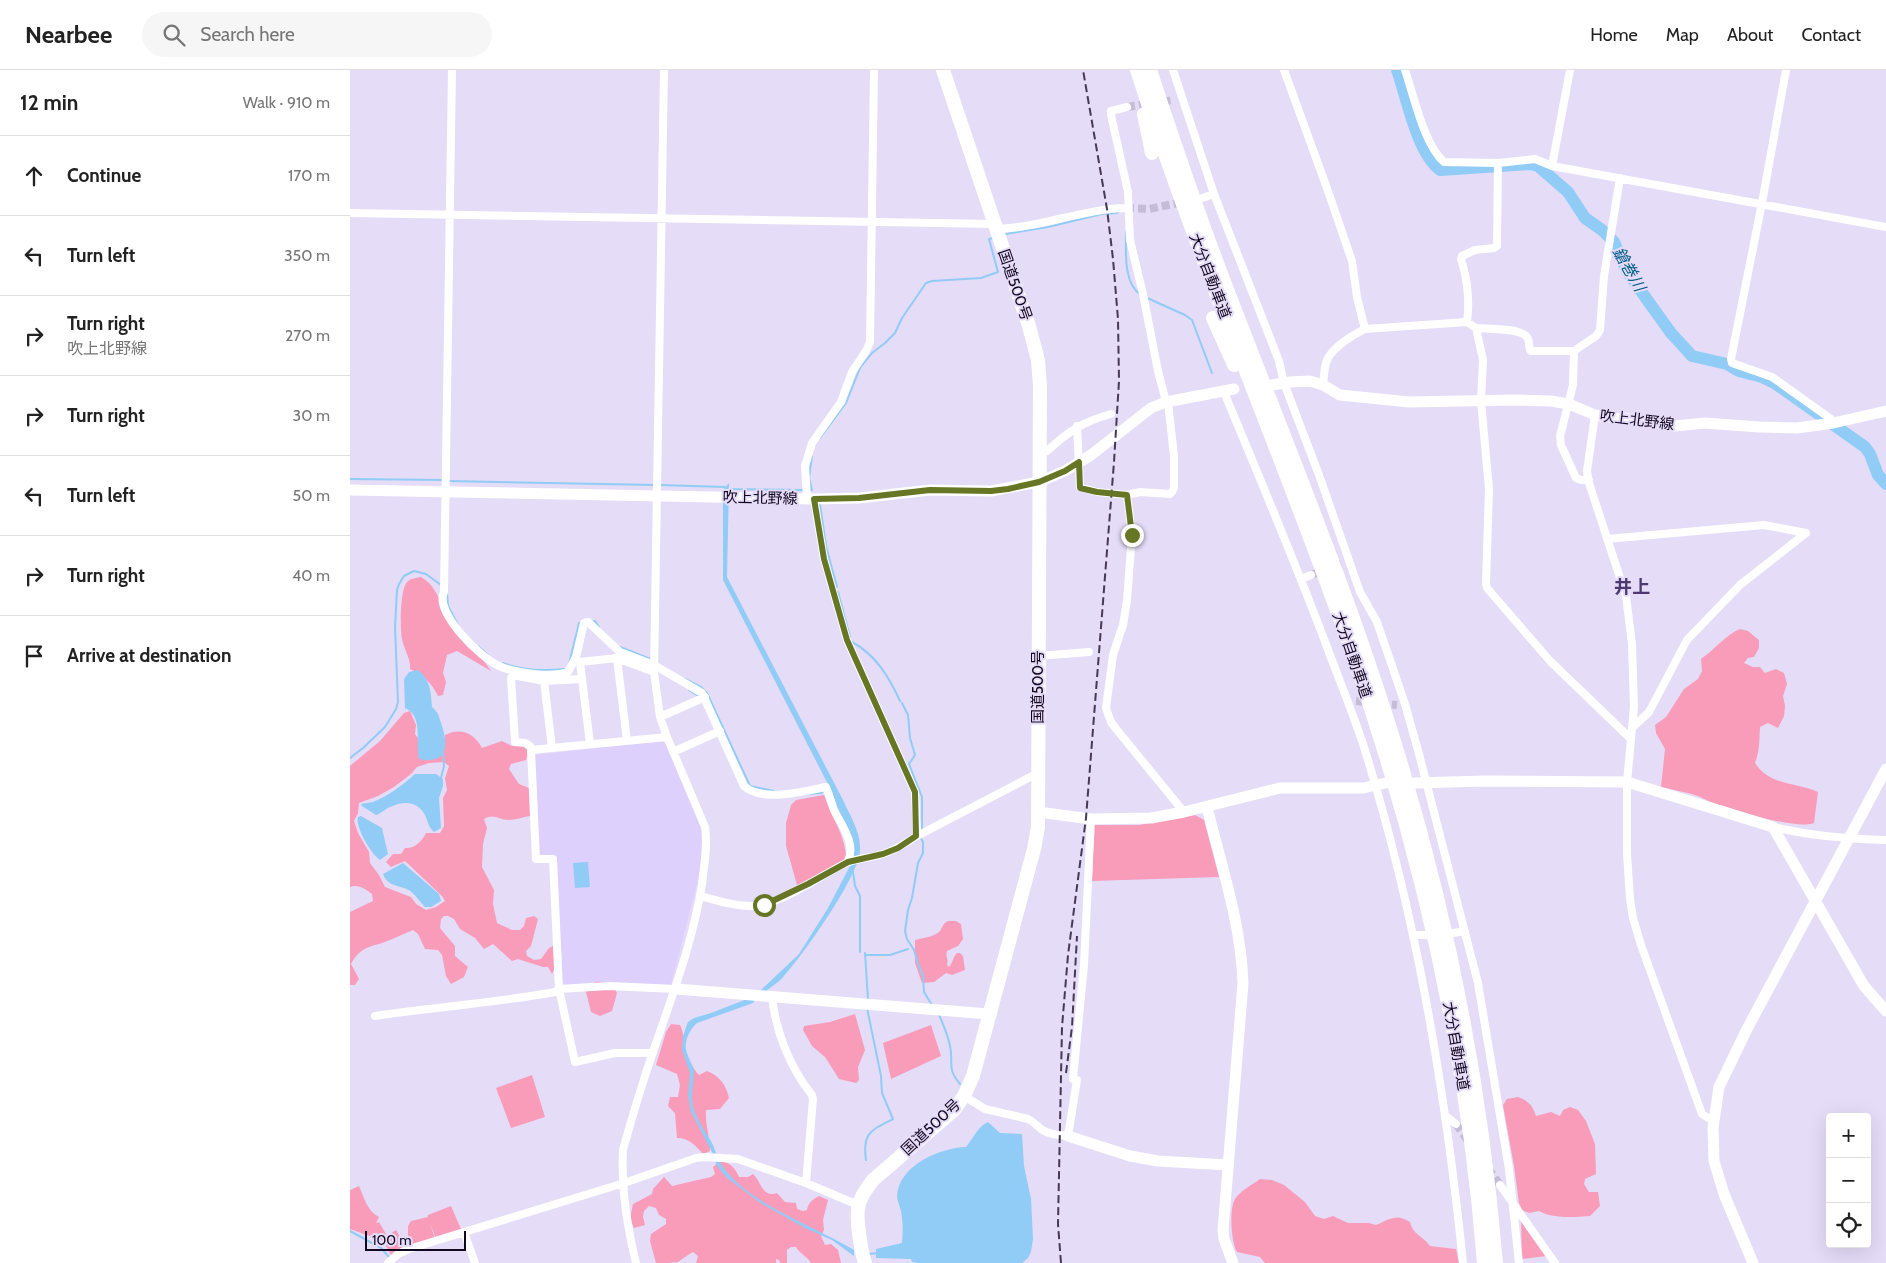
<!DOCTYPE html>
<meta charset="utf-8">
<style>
body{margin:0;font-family:Cabin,"Noto Sans JP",sans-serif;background:#f6f6f6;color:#222}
.controls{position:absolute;right:15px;bottom:15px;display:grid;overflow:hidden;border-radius:5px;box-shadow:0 5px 20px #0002}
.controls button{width:45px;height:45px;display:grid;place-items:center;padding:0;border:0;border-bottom:1px solid #e0e0e0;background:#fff;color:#222;font:25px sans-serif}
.scale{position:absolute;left:15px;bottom:12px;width:101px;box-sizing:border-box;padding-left:5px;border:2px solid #11071f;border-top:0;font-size:14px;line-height:18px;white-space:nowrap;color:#11071f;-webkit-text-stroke:4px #e5dcf8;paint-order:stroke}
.stop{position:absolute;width:15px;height:15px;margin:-11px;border:4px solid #677624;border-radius:50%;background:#fff}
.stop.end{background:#677624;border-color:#fff;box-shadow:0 1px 5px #0008}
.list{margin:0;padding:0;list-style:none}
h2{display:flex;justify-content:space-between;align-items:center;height:65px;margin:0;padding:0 20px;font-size:21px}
h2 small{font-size:16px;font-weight:400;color:#767676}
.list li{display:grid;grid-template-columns:32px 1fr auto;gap:15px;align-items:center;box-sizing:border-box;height:80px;padding:0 20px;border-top:1px solid #e0e0e0}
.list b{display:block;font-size:19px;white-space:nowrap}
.list p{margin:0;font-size:16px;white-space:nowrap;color:#767676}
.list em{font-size:16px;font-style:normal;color:#767676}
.icon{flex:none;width:28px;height:28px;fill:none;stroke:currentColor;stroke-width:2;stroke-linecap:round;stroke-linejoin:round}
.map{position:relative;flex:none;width:1536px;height:1193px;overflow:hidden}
header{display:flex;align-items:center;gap:30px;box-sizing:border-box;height:70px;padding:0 25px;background:#fff;border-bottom:1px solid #e0e0e0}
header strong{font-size:24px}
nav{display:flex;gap:28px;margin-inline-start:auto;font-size:18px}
.search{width:350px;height:45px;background:#f6f6f6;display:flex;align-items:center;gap:12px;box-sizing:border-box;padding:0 18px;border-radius:28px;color:#767676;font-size:19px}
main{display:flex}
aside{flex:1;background:#fff}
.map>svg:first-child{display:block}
.built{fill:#ded0fd}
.green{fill:#f89cb9;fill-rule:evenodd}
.water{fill:#90ccf6}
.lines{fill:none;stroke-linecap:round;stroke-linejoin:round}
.stream{stroke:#90ccf6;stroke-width:2}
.river{stroke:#90ccf6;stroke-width:12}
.street-tunnel{stroke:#c5bcd7;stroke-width:8;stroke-dasharray:8 4;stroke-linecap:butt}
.street{stroke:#fff;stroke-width:8}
.secondary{stroke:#fff;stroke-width:11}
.highway{stroke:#fff;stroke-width:14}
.rail{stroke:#443a53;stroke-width:2;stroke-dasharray:8 4;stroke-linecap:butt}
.route{stroke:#677624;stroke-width:6}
.labels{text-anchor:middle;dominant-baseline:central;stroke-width:4;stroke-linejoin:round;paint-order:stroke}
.street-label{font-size:15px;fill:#11071f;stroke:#e5dcf8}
.water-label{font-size:16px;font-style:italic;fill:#005c89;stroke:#e5dcf8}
.quarter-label{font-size:18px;font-weight:bold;fill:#4d3871;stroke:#e5dcf8}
</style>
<header>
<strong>Nearbee</strong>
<div class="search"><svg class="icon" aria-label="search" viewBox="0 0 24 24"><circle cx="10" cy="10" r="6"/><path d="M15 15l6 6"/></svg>Search here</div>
<nav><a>Home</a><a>Map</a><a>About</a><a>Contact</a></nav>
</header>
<main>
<aside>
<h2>12 min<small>Walk · 910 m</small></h2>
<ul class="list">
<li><svg class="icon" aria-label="ahead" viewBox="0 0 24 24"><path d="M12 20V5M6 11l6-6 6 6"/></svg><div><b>Continue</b></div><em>170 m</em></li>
<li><svg class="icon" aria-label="left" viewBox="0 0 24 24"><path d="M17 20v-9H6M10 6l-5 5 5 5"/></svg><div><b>Turn left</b></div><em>350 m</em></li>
<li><svg class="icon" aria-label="right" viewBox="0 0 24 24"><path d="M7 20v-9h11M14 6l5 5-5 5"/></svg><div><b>Turn right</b><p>吹上北野線</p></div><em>270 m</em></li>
<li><svg class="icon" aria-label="right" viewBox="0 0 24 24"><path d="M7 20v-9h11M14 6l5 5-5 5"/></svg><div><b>Turn right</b></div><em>30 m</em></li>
<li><svg class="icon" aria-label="left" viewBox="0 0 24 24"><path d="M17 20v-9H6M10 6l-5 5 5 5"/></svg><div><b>Turn left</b></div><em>50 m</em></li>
<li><svg class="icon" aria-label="right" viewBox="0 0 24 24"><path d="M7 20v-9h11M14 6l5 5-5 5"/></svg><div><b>Turn right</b></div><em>40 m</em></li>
<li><svg class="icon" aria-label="arrive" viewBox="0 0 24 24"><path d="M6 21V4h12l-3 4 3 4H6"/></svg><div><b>Arrive at destination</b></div></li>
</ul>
</aside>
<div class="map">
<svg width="1536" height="1193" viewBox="0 0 1536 1193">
<rect width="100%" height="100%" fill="#e5dcf8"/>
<path class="built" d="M 312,671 L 315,673 L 353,760 L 353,772 L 349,806 L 321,915 L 261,912 L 212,915 L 205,787 L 188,787 L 183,685 Z"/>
<path class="green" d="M 71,507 C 91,518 91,543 104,560 C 115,575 131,585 141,601 L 107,581 L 97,585 L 93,603 L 96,612 L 93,625 L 88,626 C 81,612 74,606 60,599 C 61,588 54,580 52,569 C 50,559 50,520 57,512 C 61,508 66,508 71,507 Z
M 1390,559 L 1398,561 L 1409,570 L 1409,578 L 1404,587 L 1398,588 L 1394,593 L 1403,597 L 1410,597 L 1415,603 L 1426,599 L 1434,603 L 1437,614 L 1433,626 L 1435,636 L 1434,646 L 1428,658 L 1418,653 L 1410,657 C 1409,671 1410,680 1405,693 C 1420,716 1446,712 1468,722 L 1464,753 C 1448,760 1381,740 1362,733 C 1358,731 1353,728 1348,726 C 1336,722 1323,720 1311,717 L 1315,679 L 1306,663 L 1305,655 L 1316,647 L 1334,619 L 1348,609 L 1352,601 L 1351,589 C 1364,580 1377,564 1390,559 Z
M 60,641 L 66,655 L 65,664 L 70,671 L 94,676 L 95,665 C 111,657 124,663 132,678 L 152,671 L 162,676 L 173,676 L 179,681 L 176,690 L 161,694 L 159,699 L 169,714 L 179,718 L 181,740 L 180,746 C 173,747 165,750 159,750 C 148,750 145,743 134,749 L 137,758 L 133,774 L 132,797 L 144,820 L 143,834 L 147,853 L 162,860 L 170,860 L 174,856 L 176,848 L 184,846 L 188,849 L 181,876 L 176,881 L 177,886 L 184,890 L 191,889 L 199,878 L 203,876 L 206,895 L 202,904 L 198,897 L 193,897 L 168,889 L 162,891 L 143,874 L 134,879 L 125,868 L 110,859 L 104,849 L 98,846 L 94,846 L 91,849 L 90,858 L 105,876 L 105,886 L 118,897 L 114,907 L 101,914 L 96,906 L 92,885 L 88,880 L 75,879 L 68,864 L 63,860 C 55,863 48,867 40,870 C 22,878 12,874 1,894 L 9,909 L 5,915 L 0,915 L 0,842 L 23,831 L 22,824 C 15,819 9,814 0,817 L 0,696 L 30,671 L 54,643 ZM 94,692 L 99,696 L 95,708 L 97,720 L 93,728 L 94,756 L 90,763 L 76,763 C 72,771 65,779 55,778 L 51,784 L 43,784 L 36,792 L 41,797 L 55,791 L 92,826 L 95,831 L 86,837 L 76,840 L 66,834 L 61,827 L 35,817 L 29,805 L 20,793 L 19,782 L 8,763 L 4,751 L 8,743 L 9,733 L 28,726 L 44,717 L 61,704 L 67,697 L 79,693 Z
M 474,725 C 481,745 494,764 496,785 L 493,791 L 447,815 L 436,776 L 436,753 L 441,735 L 446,730 Z
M 845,745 L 854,750 L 869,807 L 742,811 L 744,755 L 789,755 Z
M 598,851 L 606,851 L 611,854 L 613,869 L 608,876 L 597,881 C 595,886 599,889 597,895 L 599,897 C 603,892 603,887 607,883 L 610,883 L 613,886 L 615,900 L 602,905 L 596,903 L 584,912 L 572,913 L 565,893 L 565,870 C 573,868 584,867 590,861 C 593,857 592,854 598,851 Z
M 245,912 C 255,911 263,914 267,923 L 262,941 L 250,946 L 241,942 L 236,922 Z
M 505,944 L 515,980 L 508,997 L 509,1010 L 506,1013 L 489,1009 L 475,987 L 462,976 L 453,960 L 454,956 L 480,952 Z
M 321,954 L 330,955 C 334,963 333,968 334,975 C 337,986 342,998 349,1005 L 357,1001 C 369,1006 376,1014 379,1028 L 370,1039 L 356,1040 C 355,1055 360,1067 360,1081 L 353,1084 C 345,1075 339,1068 327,1068 L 325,1043 L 318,1036 L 320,1027 L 328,1027 L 330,1015 L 327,1004 L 306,995 L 316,962 Z
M 581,955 L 591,986 L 541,1009 L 533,973 Z
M 182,1005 L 195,1047 L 161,1058 L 146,1018 Z
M 1168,1027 C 1179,1031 1183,1036 1186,1046 L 1201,1042 L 1210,1046 L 1213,1040 L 1220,1037 L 1228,1040 L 1236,1051 L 1245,1074 L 1246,1104 L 1235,1109 L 1234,1114 L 1239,1122 L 1248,1122 L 1250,1136 L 1240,1146 C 1224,1147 1203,1149 1189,1141 L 1179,1143 L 1172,1140 L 1169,1133 L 1164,1096 L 1153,1035 L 1157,1029 Z
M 370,1091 C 381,1093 385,1098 389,1107 L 398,1107 L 403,1104 C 411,1111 412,1128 427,1123 L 435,1132 L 446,1133 L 447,1139 L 453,1141 L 457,1140 C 458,1133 463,1129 469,1126 L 478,1130 L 473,1150 L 474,1160 L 471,1166 L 475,1175 L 481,1174 L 488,1180 L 491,1193 L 461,1193 C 457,1186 450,1184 446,1177 L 441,1177 L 437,1180 L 437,1193 L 430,1193 L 429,1190 L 426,1189 L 426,1193 L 346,1193 L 348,1186 L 343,1182 C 337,1185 333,1189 328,1192 C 322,1193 312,1193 306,1193 L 300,1171 L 301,1164 L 316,1154 L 316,1149 L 309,1145 L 306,1138 L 299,1136 L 294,1141 L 293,1147 L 295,1155 L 284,1158 L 280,1149 L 283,1134 L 302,1124 L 303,1119 L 314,1107 L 322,1116 L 361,1107 L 365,1104 L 363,1097 Z
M 910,1109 L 922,1110 L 934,1115 L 955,1132 L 965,1146 L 974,1149 L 983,1146 L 998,1153 L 1019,1153 L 1026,1155 C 1040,1149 1046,1143 1060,1152 C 1063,1165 1072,1165 1080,1176 L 1106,1179 L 1109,1193 L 915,1193 L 910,1187 L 887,1182 C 881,1172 879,1139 885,1129 C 891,1120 902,1115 910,1109 Z
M 9,1116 C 14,1127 17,1141 29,1147 L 26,1153 L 29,1152 L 37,1166 L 46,1160 L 54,1174 L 53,1177 L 41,1185 L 35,1174 L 36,1172 L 0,1159 L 0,1120 Z
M 101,1136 L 111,1159 L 86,1169 L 80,1153 L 85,1169 L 59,1177 L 55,1169 L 58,1167 L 58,1156 L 61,1151 L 78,1147 L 78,1145 Z
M 1171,1148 L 1197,1186 L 1172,1189 Z"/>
<path class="water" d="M 379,413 L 377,507 L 493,730 C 500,746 511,762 510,780 C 510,805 453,885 434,906 C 427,915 407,925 403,933 L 347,953 C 339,960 333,973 337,983 C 339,990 343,995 344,1001 C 344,1011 341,1021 342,1032 C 344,1046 355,1061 362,1073 C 366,1081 367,1090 373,1097 C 400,1135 465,1156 504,1180 L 504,1186 L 482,1170 L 455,1158 L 409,1132 L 376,1107 L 367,1096 L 363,1084 L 341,1042 L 338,1026 L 340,1003 L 332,980 L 333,966 L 338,952 L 344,948 L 361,943 L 397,929 L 410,921 L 449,884 L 478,838 L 501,794 L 504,779 L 499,760 L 487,737 L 482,722 L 373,510 L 373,420 Z
M 68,600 C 80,609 81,622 82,637 C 88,642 89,646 91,653 C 99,675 98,695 69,689 C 65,673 74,646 55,638 L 54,609 L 59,602 Z
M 65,704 L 86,704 L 93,709 L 93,716 L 89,728 L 91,758 L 84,762 C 78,757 78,751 75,745 C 67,730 53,731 40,737 C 35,739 32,743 26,745 L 12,736 L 11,734 C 15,733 19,733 23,732 C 38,726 53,715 65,704 Z
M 11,746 L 32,758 L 38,784 L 30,790 C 21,784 5,757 8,747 Z
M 238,792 L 240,817 L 225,818 L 223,793 Z
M 53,793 L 89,824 L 91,831 L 81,837 L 75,837 C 70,832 65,824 59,820 C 48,815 37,816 33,804 Z
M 638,1052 L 650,1063 L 672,1064 L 674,1096 L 681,1129 L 683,1169 L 681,1182 L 678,1188 L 672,1193 L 568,1193 L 562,1192 L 561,1189 L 526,1188 L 526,1179 L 552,1173 C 553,1162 553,1152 551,1141 C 550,1136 547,1131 547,1126 C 549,1095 590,1078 616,1077 C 623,1069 628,1056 638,1052 Z"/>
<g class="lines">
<path class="stream" d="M 776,162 C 776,181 773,214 791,225
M 655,164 L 698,157 L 752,144 L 767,143 L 769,141
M 795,227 L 835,245 L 842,250 L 862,303
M 470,368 L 496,333 L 510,298 L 522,283 L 535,273 L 545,263 L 552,248 L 576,213 L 582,211 L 631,208 L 648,202 L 639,169 L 643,168
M 0,409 L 93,410
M 97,411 L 305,415
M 310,415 L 375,417 L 377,419 L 454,420
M 459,420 L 462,420 L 459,408 L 462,386
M 470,434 L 476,476 L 487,517
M 97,522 L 98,536 L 108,555
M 488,522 L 500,567
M 241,552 L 245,551 L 249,557
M 502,572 C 526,585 539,607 550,631
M 128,576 L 138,585
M 270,577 L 303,590
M 153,593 C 171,600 195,601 214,599
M 219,594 L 229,553 L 231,553
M 335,609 L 351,617 L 357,623 L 400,716 L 424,721
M 339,620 L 350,627
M 552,633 L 558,645 L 560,668 L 565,685 L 559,694 L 572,727 L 572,760
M 0,688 L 13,678 L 35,657 L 46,639 L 48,632 L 45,557 L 47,520 L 49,514 L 54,506 L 64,501 L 76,504 L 91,515
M 91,708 L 94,696 L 93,683
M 455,724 L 471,723 L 475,720
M 570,767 L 573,772 L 573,783 L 568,793 L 562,828 L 558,840 L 555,861 L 557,869 L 564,880 L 568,894 L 573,906 L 574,922 L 582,935
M 503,802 L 505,816 L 510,826 L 510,882
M 515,883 L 518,929
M 515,885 L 540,885 L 558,879
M 589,945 C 593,954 598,965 600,976 C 604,994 596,997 610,1014
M 516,1090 C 512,1063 521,1060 543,1049 L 532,1023 L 531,1006 L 517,938
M 0,1161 L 31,1178 L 39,1187
M 518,1184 L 528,1183"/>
<path class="river" d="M 1047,0 C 1057,28 1067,83 1090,100 L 1181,94 L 1188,96 L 1218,122 L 1235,148 L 1252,160 L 1264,172 L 1277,201 L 1298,231 L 1321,263 L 1342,286 L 1377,294 L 1389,301 L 1412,307 L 1426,314 L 1515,377 L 1520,384 L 1528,405 L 1536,414"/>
<path class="street-tunnel" d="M 777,37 L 823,30
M 776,138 L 799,139 L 833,132
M 961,505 L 993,493
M 1006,631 L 1047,635
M 1106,1054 L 1118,1071
M 1138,1098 L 1150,1115"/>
<path class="street" d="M 102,0 L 94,522 C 84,543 131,588 149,596 C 165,603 202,608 218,602 L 226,587 L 234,553 L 238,552 L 270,582 L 304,595 L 352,623 L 394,716 C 413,733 454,721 476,717 C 479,724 481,732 484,740 C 492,757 506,772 498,792
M 823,0 L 864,124 L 929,291 L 934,313 L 969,405 L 1010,522 L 1027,552 L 1055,634 L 1069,684 L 1128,913 L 1159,1099 L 1169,1193
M 934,0 L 978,121 L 1002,191 L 1007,227 L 1015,259 L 1117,252 L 1126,258 L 1133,290 L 1131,331 L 1139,419 L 1136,514 L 1137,518 L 1200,591 L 1281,669
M 1055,0 C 1064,26 1074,75 1094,92 L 1148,93 L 1185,89 L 1202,96 L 1536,157
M 1436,0 L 1412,133 L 1381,289 L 1382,293 L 1422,307 L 1481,349 L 1483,353
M 777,37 L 761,41 L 761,45 L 778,122 L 780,170 L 793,224 L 808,301 L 816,332
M 1202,96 L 1220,0
M 852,128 L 864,124
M 0,143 L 645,154
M 646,159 C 690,158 732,139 776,138
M 1117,252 C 1120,230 1118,211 1111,189 L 1112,186 L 1125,180 L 1144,178 L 1147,176 L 1148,93
M 1126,258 C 1138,259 1171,258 1177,267 C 1180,271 1178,277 1181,281 L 1224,281
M 973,315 C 974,307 974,298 977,290 C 983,277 1003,265 1015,259
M 874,322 C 910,409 947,496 980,585 C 991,614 1003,644 1013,674 C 1066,843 1095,1017 1113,1193
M 818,332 L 824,386 L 824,418 L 822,422 L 820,424 L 790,422 L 777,425 L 782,465 L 777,530 L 773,555 L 763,585 L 756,638 L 761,652 L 767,660 L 834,742
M 1245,345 L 1237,401 L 1239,413 L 1276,526 L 1282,574 L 1284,637 L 1277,712 L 1277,783 L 1280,829 L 1283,848 L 1291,875 L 1352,1044 L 1363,1051
M 727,356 L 730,417 L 747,422 L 777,425
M 697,381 C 719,361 732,352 761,344
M 1239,410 L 1231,410 L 1226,408 L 1211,375 L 1210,366 L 1223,315 L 1224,281 L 1246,266 L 1250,260 L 1254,206 L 1270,108
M 457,428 L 455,396 L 462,373 L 491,332 L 502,302 L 516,281 L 520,272 L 524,0
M 464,429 L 474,489 L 497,570 L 565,722 L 567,766
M 1257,469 L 1414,455 L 1456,463
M 951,509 L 961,505
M 688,586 L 739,582
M 267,588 L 277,671
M 232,609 L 194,611 L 163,605 L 161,608 L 165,672 L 175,673 L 180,676 L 181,680 L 186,789 L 203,789 L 209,919 L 225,992 L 265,983 L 303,983
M 194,611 L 202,678
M 310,647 L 355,627
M 1282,658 L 1299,642 L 1337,570 L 1390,515 L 1456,463
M 240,674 L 230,592 L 267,588 L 304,602
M 181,680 L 317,667
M 323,682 L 370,661
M 1423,757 C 1461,766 1497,769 1536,770
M 350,826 C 366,830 382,836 399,836 C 428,837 469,806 496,793 C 507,788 521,788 533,784 C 545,780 556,773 567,766 L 688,703
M 1103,863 L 1115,861
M 1064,865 L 1077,865
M 422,926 C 425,960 440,998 462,1025 L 463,1029 L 456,1113
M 25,946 C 85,937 145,933 205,922 L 209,919 L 258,916 L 326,919
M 614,1026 L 635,1039 L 678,1049 C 684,1052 686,1055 691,1059 C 699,1065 709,1065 718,1066 L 727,1010 L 723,1009 L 734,895 L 741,749
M 1096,1046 L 1106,1054
M 1150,1115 L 1205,1193
M 114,1162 L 125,1193
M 38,1193 L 48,1184 L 59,1179 L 274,1113 L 346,1088 L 355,1087 L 388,1089 L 456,1113 L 508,1135
M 286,1193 C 277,1156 271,1117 273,1080 C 282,1047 292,1014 303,982 C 322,926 343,872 352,814 C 354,795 358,776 355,757 L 317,667 L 310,647 L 304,602 L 314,0"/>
<path class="secondary" d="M 922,315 L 940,312 L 960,311 L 973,315 L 990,325 L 1059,332 L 1163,330 L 1201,331 L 1219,334 L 1245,345 L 1271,349 L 1287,349 L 1325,356 L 1355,353 L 1409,357 L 1447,358 L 1483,353 L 1536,341
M 0,420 L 464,429 L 509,428 L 580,420 L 641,421 L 689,412 L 715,401 L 741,385 L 801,338 L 816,332 L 884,319
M 1064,713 L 1135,711 L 1277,712 L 1423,757 L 1514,916 L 1536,941
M 857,737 C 871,795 891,853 893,913 L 873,1160 L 874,1169 L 883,1193
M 688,742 L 741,749 L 801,748 L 834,742 L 930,718 L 1013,718 L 1036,713
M 326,919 L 639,944
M 718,1066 L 780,1086 L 808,1091 L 878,1095
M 1403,1193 L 1374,1124 L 1364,1091 L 1363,1058 L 1369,1017 L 1397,959 L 1536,699"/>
<path class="highway" d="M 787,0 C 851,201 937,394 1006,594 C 1073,788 1118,988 1134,1193
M 800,0 C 822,67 845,135 870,201 C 933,367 1003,531 1053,701 C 1101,862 1132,1026 1146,1193
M 794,44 L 802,83
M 863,248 L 884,295
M 515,1193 C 511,1181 505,1145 509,1134 C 511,1125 518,1117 523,1110 L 604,1040 L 614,1026 L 623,1006 L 684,779 L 688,757 L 690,316 L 688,290 L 679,256 L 593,0"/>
<path class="rail" d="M 716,1003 L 722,957 L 727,866
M 711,1193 L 708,1154 L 712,957 L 718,885 L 736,748 L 764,392 L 769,311 L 768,249 L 763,189 L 757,139 L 733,0"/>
</g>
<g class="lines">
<path class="route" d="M 414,835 L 458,814 L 498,792 L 533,784 L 548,778 L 566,766 L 565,722 L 497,570 L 474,489 L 464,429 L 509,428 L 580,420 L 641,421 L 658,419 L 689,412 L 715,401 L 729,392 L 730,418 L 747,422 L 777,425 L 782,465"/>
</g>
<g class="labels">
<g class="street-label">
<text transform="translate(860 206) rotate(69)">大分自動車道</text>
<text transform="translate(665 215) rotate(71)">国道500号</text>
<text transform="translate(1287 350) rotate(7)">吹上北野線</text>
<text transform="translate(410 428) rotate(1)">吹上北野線</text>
<text transform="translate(1002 585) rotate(71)">大分自動車道</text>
<text transform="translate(688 617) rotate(-90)">国道500号</text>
<text transform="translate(1106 976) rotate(80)">大分自動車道</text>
<text transform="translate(581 1057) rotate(-43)">国道500号</text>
</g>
<g class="water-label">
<text transform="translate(1279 199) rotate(60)">鎗巻川</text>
</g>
<g class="quarter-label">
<text x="1282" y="517">井上</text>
</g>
</g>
</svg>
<div class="controls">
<button>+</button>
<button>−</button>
<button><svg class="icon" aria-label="locate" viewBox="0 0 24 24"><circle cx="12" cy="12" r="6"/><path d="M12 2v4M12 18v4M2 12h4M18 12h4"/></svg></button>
</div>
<div class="scale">100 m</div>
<div class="stop" style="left:414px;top:835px"></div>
<div class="stop end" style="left:782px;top:465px"></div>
</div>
</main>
